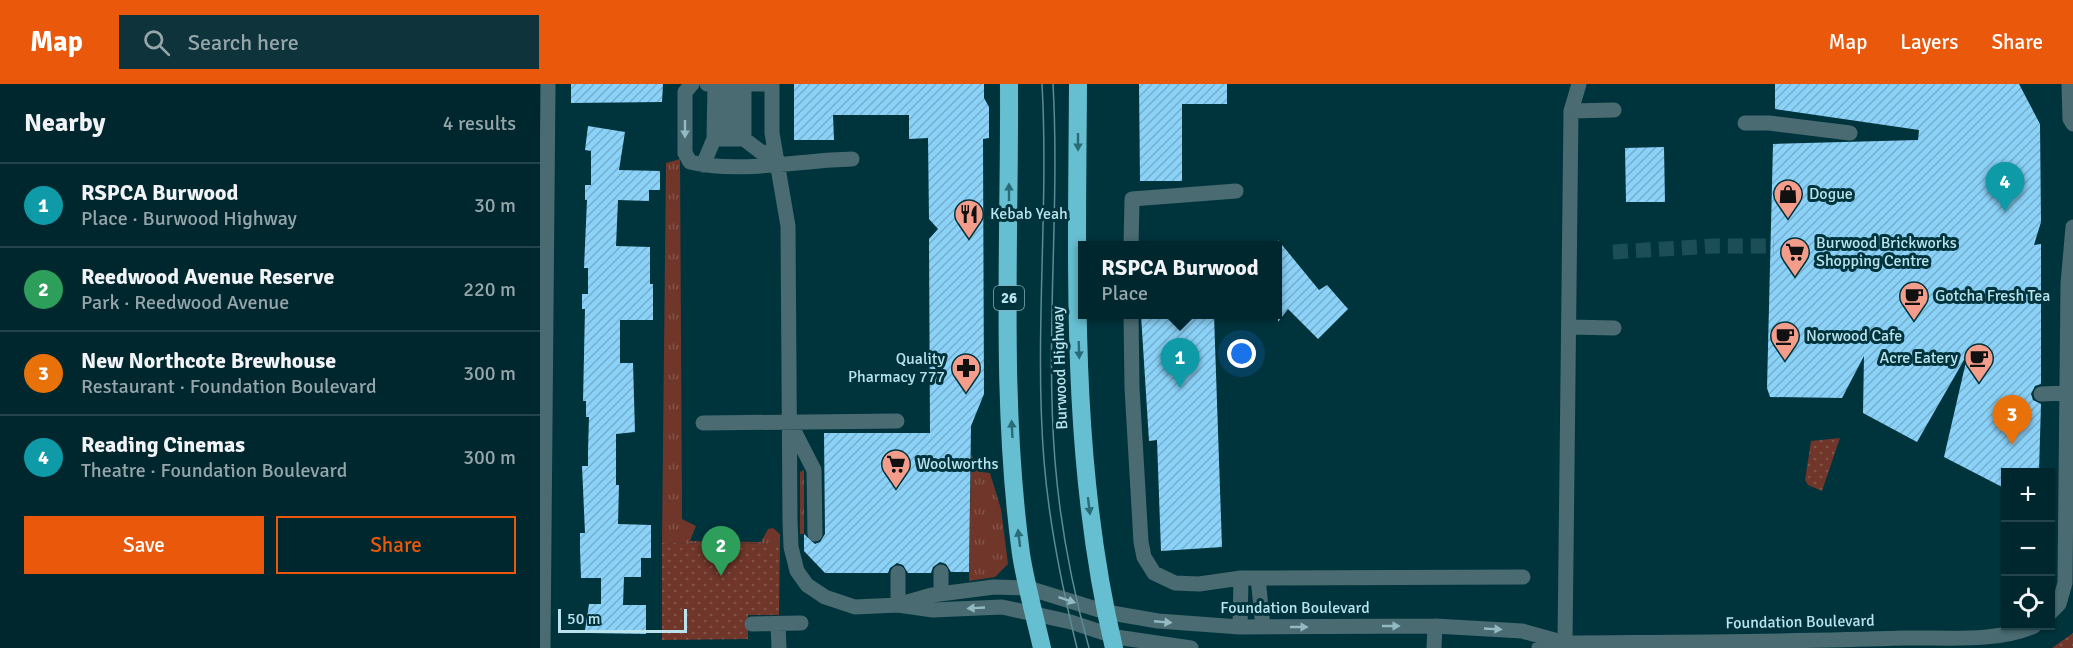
<!DOCTYPE html>
<meta charset="utf-8">
<style>
body{margin:0;font-family:Signika,sans-serif;background:#0e333a;color:#f1f3f6}
.controls{position:absolute;right:18px;bottom:18px;display:grid;overflow:hidden;border-radius:0px;box-shadow:0 2px 4px #0004}
.controls button{width:54px;height:54px;display:grid;place-items:center;padding:0;border:0;border-bottom:2px solid #22444a;background:#00272e;color:#f1f3f6;font:30px sans-serif}
.scale{position:absolute;left:18px;bottom:15px;width:129px;box-sizing:border-box;padding-left:6px;border:3px solid #bae3ed;border-top:0;font-size:16px;line-height:21px;white-space:nowrap;color:#bae3ed;-webkit-text-stroke:4px #00343d;paint-order:stroke}
.you{position:absolute;left:702px;top:270px;width:21px;height:21px;margin:-15px;border:4px solid #fff;border-radius:50%;background:#1a73e8;box-shadow:0 0 0 9px #1a73e833}
.badge{display:grid;place-items:center;width:39px;height:39px;border-radius:50%;background:#ea580c;color:#fff;font-size:20px;font-weight:700}
.pin{position:absolute;translate:-50% -50px;filter:drop-shadow(0 2px 3px #0008)}
.pin::after{content:'';position:absolute;top:32px;width:21px;height:18px;background:inherit;clip-path:polygon(0 0,100% 0,50% 100%)}
.popup{position:absolute;left:538px;top:157px;width:204px;height:78px;box-sizing:border-box;display:grid;place-content:center;border-radius:0px;background:#00272e;filter:drop-shadow(0 2px 4px #0005);font-size:20px;white-space:nowrap;color:#95a5aa}
.popup b{font-size:22px;color:#f1f3f6}
.popup::after{content:'';position:absolute;left:50%;top:100%;margin-left:-12px;border:12px solid transparent;border-top-color:#00272e}
.list{margin:0;padding:0;list-style:none}
h2{display:flex;justify-content:space-between;align-items:center;height:78px;margin:0;padding:0 24px;font-size:26px}
h2 small{font-size:20px;font-weight:400;color:#95a5aa}
.list li{display:grid;grid-template-columns:39px 1fr auto;gap:18px;align-items:center;box-sizing:border-box;height:84px;padding:0 24px;border-top:2px solid #22444a}
.list b{display:block;font-size:22px;white-space:nowrap}
.list p{margin:0;font-size:20px;white-space:nowrap;color:#95a5aa}
.list em{font-size:20px;font-style:normal;color:#95a5aa}
.actions{display:flex;gap:12px;padding:18px 24px}
.actions a{flex:1;padding:14px 0;border:2px solid #ea580c;border-radius:0px;text-align:center;font-size:21px;color:#ea580c}
.actions .main{background:#ea580c;color:#fff}
.icon{flex:none;width:33px;height:33px;fill:none;stroke:currentColor;stroke-width:2;stroke-linecap:round;stroke-linejoin:round}
.map{position:relative;flex:none;width:1533px;height:564px;overflow:hidden}
header{display:flex;align-items:center;gap:36px;box-sizing:border-box;height:84px;padding:0 30px;background:#ea580c;color:#fff}
header strong{font-size:28px}
nav{display:flex;gap:33px;margin-inline-start:auto;font-size:21px}
.search{width:420px;height:54px;background:#0e333a;display:flex;align-items:center;gap:15px;box-sizing:border-box;padding:0 21px;border-radius:0px;color:#95a5aa;font-size:22px}
main{display:flex}
aside{flex:1;background:#00272e}
.map>svg:first-child{display:block}
.grass{fill:url(#grass-tufts)}
.park{fill:url(#park-dots)}
.building{fill:url(#building-hatch)}
.lines{fill:none;stroke-linecap:round;stroke-linejoin:round}
.minor-tunnel{stroke:#1c4e57;stroke-width:15;stroke-dasharray:15 8;stroke-linecap:butt}
.minor{stroke:#4a6b72;stroke-width:15}
.highway{stroke:#66bfd1;stroke-width:18}
.tram{stroke:#5d8b95;stroke-width:1.5}
.oneway{fill:#93b9c2}
.oneway2{fill:#296c78}
.labels{text-anchor:middle;dominant-baseline:central;stroke-width:6;stroke-linejoin:round;paint-order:stroke}
.shield{fill:#00343d;stroke:#82aeb8;stroke-width:1.5}
.shield-label{font-size:15px;font-weight:bold;fill:#bae3ed}
.poi-label{font-size:16px;fill:#bae3ed;stroke:#00343d;text-anchor:start}
.street-label{font-size:16px;fill:#bae3ed;stroke:#00343d}
</style>
<header>
<strong>Map</strong>
<div class="search"><svg class="icon" aria-label="search" viewBox="0 0 24 24"><circle cx="10" cy="10" r="6"/><path d="M15 15l6 6"/></svg>Search here</div>
<nav><a>Map</a><a>Layers</a><a>Share</a></nav>
</header>
<main>
<aside>
<h2>Nearby<small>4 results</small></h2>
<ul class="list">
<li><span class="badge" style="background:#0f9aa8">1</span><div><b>RSPCA Burwood</b><p>Place · Burwood Highway</p></div><em>30 m</em></li>
<li><span class="badge" style="background:#2e9e5b">2</span><div><b>Reedwood Avenue Reserve</b><p>Park · Reedwood Avenue</p></div><em>220 m</em></li>
<li><span class="badge" style="background:#e8710a">3</span><div><b>New Northcote Brewhouse</b><p>Restaurant · Foundation Boulevard</p></div><em>300 m</em></li>
<li><span class="badge" style="background:#0f9aa8">4</span><div><b>Reading Cinemas</b><p>Theatre · Foundation Boulevard</p></div><em>300 m</em></li>
</ul>
<div class="actions"><a class="main">Save</a><a>Share</a></div>
</aside>
<div class="map">
<svg width="1533" height="564" viewBox="0 0 1533 564">
<defs>
<pattern id="grass-tufts" width="24" height="20" patternUnits="userSpaceOnUse" patternTransform="scale(1.5)"><rect width="24" height="20" fill="#70362a"/><path d="M3 7l-1-3M5 7V3M7 7l1-3M15 17l-1-3M17 17v-4M19 17l1-3" fill="none" stroke="#825349"/></pattern>
<pattern id="park-dots" width="8" height="8" patternUnits="userSpaceOnUse" patternTransform="scale(1.5)"><rect width="8" height="8" fill="#70362a"/><path d="M2 2h.1M6 6h.1" fill="none" stroke="#825349" stroke-width="1.8" stroke-linecap="round"/></pattern>
<pattern id="building-hatch" width="6" height="6" patternUnits="userSpaceOnUse" patternTransform="scale(1.5)"><rect width="6" height="6" fill="#8bd2f9"/><path d="M-1 1l2-2M0 6l6-6M5 7l2-2" fill="none" stroke="#76aecc"/></pattern>
</defs>
<rect width="100%" height="100%" fill="#00343d"/>
<path class="grass" d="M 140,75 L 142,435 L 156,442 L 150,457 L 221,458 L 228,445 L 233,444 L 240,450 L 240,460 L 122,459 L 126,79 Z
M 431,370 L 441,388 L 450,389 L 461,425 L 468,480 L 455,493 L 429,497 Z
M 264,386 L 264,450 L 260,450 L 260,388 Z"/>
<path class="park" d="M 1300,354 L 1282,407 L 1268,401 L 1265,396 L 1271,357 Z
M 122,459 L 240,460 L 239,531 L 208,531 L 208,555 L 122,556 Z
M 1533,549 L 1533,564 L 1512,564 Z"/>
<path class="building" d="M 31,0 L 123,0 L 122,18 L 31,19 Z
M 254,0 L 444,0 L 444,14 L 449,23 L 449,54 L 443,55 L 444,310 L 431,342 L 429,488 L 411,488 L 406,480 L 400,478 L 393,483 L 391,489 L 368,489 L 363,481 L 357,479 L 350,484 L 348,489 L 285,489 L 264,467 L 264,450 L 275,460 L 280,458 L 285,450 L 284,349 L 390,349 L 389,155 L 398,145 L 389,135 L 388,54 L 369,55 L 369,31 L 293,31 L 294,56 L 254,56 Z
M 599,0 L 687,0 L 687,20 L 642,20 L 642,97 L 600,97 Z
M 1235,0 L 1479,0 L 1500,40 L 1501,138 L 1494,161 L 1501,160 L 1501,300 L 1495,302 L 1491,310 L 1493,316 L 1501,320 L 1499,388 L 1466,388 L 1466,405 L 1404,373 L 1428,269 L 1377,358 L 1323,329 L 1324,272 L 1302,314 L 1230,313 L 1227,304 L 1233,60 L 1378,56 L 1379,46 L 1235,25 Z
M 48,42 L 85,48 L 79,86 L 120,87 L 120,106 L 109,106 L 109,117 L 78,116 L 76,162 L 110,163 L 110,200 L 113,200 L 113,236 L 80,236 L 80,279 L 93,279 L 95,348 L 76,350 L 76,401 L 79,401 L 78,440 L 111,441 L 111,474 L 101,474 L 101,493 L 84,493 L 83,521 L 106,521 L 106,550 L 49,549 L 48,546 L 45,546 L 49,520 L 61,520 L 61,494 L 41,494 L 40,465 L 40,449 L 45,449 L 42,382 L 48,382 L 48,367 L 49,333 L 46,333 L 46,317 L 43,317 L 45,225 L 42,225 L 42,210 L 48,210 L 48,184 L 44,184 L 47,116 L 45,116 L 45,101 L 51,101 L 51,67 L 45,66 Z
M 1124,63 L 1125,118 L 1086,118 L 1085,64 Z
M 738,156 L 779,206 L 787,201 L 808,225 L 778,255 L 748,225 L 738,238 Z
M 601,231 L 674,231 L 682,463 L 621,467 L 617,356 L 609,357 Z"/>
<g class="lines">
<path class="minor-tunnel" d="M 1073,168 L 1174,162 L 1234,162"/>
<path class="minor" d="M 152,0 L 145,8 L 145,69 L 150,78 C 197,90 262,76 312,75
M 167,0 L 222,0
M 232,0 L 232,49 L 248,142 L 250,437 L 251,463 L 257,487 L 267,501 L 285,513 L 315,523 L 358,521 L 393,526 L 462,523 L 531,538 L 576,553 L 651,564
M 1529,0 L 1530,35 L 1533,40
M 204,1 L 204,55
M 1031,27 L 1074,26
M 1205,39 L 1229,39 L 1310,49
M 174,55 L 204,55 L 221,68 L 235,69
M 189,55 L 190,1
M 163,81 L 174,55 L 175,0
M 591,162 L 592,115 L 696,107
M 591,230 L 592,304 L 601,458 L 604,473 L 614,489 L 635,499 L 659,500 L 701,494 L 983,493
M 1030,243 L 1074,244
M 1501,310 L 1528,309
M 163,339 L 357,337
M 251,341 L 274,386 L 275,450
M 718,494 L 723,543
M 401,510 L 401,488
M 364,519 L 392,511 L 454,503 L 488,504 L 566,528 L 618,537 L 700,543 L 895,542 L 982,547 L 1025,559
M 358,521 L 358,489
M 1510,529 L 1519,520 L 1525,499 L 1528,200 L 1533,143
M 212,540 L 261,539
M 238,540 L 239,564
M 700,543 L 701,494
M 1025,559 L 1031,27 L 1039,0
M 3,564 L 8,0
M 894,564 L 895,542
M 999,564 L 1025,559 C 1138,558 1250,558 1363,554 C 1404,553 1455,559 1494,542"/>
<path class="highway" d="M 469,0 C 470,156 460,315 481,470 C 486,502 495,533 502,564
M 538,0 C 537,189 530,379 574,564"/>
<path class="tram" d="M 502,0 C 509,125 494,251 504,377 C 509,439 522,503 537,564
M 513,0 C 520,125 505,252 515,377 C 520,440 532,503 549,564"/>
</g>
<defs><path id="oneway-solid" d="M-6-.8H1V-3.2L6.5 0L1 3.2V.8H-6Z" transform="scale(1.5)"/></defs>
<g class="oneway">
<use href="#oneway-solid" transform="translate(145 45) rotate(90)"/>
<use href="#oneway-solid" transform="translate(527 516) rotate(18)"/>
<use href="#oneway-solid" transform="translate(436 524) rotate(177)"/>
<use href="#oneway-solid" transform="translate(623 538) rotate(5)"/>
<use href="#oneway-solid" transform="translate(851 542)"/>
<use href="#oneway-solid" transform="translate(759 543)"/>
<use href="#oneway-solid" transform="translate(953 545) rotate(3)"/>
</g>
<g class="oneway2">
<use href="#oneway-solid" transform="translate(538 58) rotate(90)"/>
<use href="#oneway-solid" transform="translate(469 108) rotate(-90)"/>
<use href="#oneway-solid" transform="translate(539 266) rotate(88)"/>
<use href="#oneway-solid" transform="translate(472 345) rotate(-93)"/>
<use href="#oneway-solid" transform="translate(549 422) rotate(83)"/>
<use href="#oneway-solid" transform="translate(479 454) rotate(-97)"/>
</g>
<defs>
<g id="shop-pin" transform="scale(1.5)"><path d="M0 17L-7.5 6A9.5 9.5 0 1 1 7.5 6Z" fill="#f49d8b" stroke="#00343d"/><path d="M-5-2.5h2.3a2.7 3.5 0 0 1 5.4 0H5L5.5 6h-11ZM-1.5-2.5h3a1.5 2.3 0 0 0-3 0Z" fill="#111"/></g>
<g id="restaurant-pin" transform="scale(1.5)"><path d="M0 17L-7.5 6A9.5 9.5 0 1 1 7.5 6Z" fill="#f49d8b" stroke="#00343d"/><path d="M-5-6h1v4h1v-4h1v4h1v-4h1v5L-1.5 .5V6h-2V.5L-5-1ZM5-6V6H3V1.5H1.5Q1.5-4 5-6Z" fill="#111"/></g>
<g id="supermarket-pin" transform="scale(1.5)"><path d="M0 17L-7.5 6A9.5 9.5 0 1 1 7.5 6Z" fill="#f49d8b" stroke="#00343d"/><path d="M-6-5.5h2.5l.6 2H6L4.5 2H-2.5L-4.4-4H-6ZM-1.5 3.2a1.3 1.3 0 1 0 .1 0ZM3 3.2a1.3 1.3 0 1 0 .1 0Z" fill="#111"/></g>
<g id="cafe-pin" transform="scale(1.5)"><path d="M0 17L-7.5 6A9.5 9.5 0 1 1 7.5 6Z" fill="#f49d8b" stroke="#00343d"/><path d="M-5.5-4.5H6V0H3Q3 3.5 0 3.5H-2.5Q-5.5 3.5-5.5 0ZM3-3.2v2h1.7v-2ZM-6 4.5H4V6H-6Z" fill="#111"/></g>
<g id="pharmacy-pin" transform="scale(1.5)"><path d="M0 17L-7.5 6A9.5 9.5 0 1 1 7.5 6Z" fill="#f49d8b" stroke="#00343d"/><path d="M-2-6h4v4h4v4h-4v4h-4v-4h-4v-4h4Z" fill="#111"/></g>
</defs>
<g fill-rule="evenodd">
<use href="#shop-pin" x="1248" y="110"/>
<use href="#restaurant-pin" x="429" y="130"/>
<use href="#supermarket-pin" x="1255" y="168"/>
<use href="#cafe-pin" x="1374" y="212"/>
<use href="#cafe-pin" x="1245" y="252"/>
<use href="#cafe-pin" x="1439" y="274"/>
<use href="#pharmacy-pin" x="426" y="284"/>
<use href="#supermarket-pin" x="356" y="380"/>
</g>
<g class="labels">
<rect class="shield" x="454" y="202" width="30" height="24" rx="4.5"/>
<g class="shield-label">
<text x="469" y="214">26</text>
</g>
<g class="poi-label">
<text x="1269" y="110">Dogue</text>
<text x="450" y="130">Kebab Yeah</text>
<text x="1276" y="159">Burwood Brickworks<tspan x="1276" dy="18">Shopping Centre</tspan></text>
<text x="1395" y="212">Gotcha Fresh Tea</text>
<text x="1266" y="252">Norwood Cafe</text>
<text x="1418" y="274" text-anchor="end">Acre Eatery</text>
<text x="405" y="275" text-anchor="end">Quality<tspan x="405" dy="18">Pharmacy 777</tspan></text>
<text x="377" y="380">Woolworths</text>
</g>
<g class="street-label">
<text transform="translate(520 284) rotate(-92)">Burwood Highway</text>
<text x="755" y="524">Foundation Boulevard</text>
<text transform="translate(1260 538) rotate(-1)">Foundation Boulevard</text>
</g>
</g>
</svg>
<div class="controls">
<button>+</button>
<button>−</button>
<button><svg class="icon" aria-label="locate" viewBox="0 0 24 24"><circle cx="12" cy="12" r="6"/><path d="M12 2v4M12 18v4M2 12h4M18 12h4"/></svg></button>
</div>
<div class="scale">50 m</div>
<div class="you"></div>
<div class="pin badge" style="left:640px;top:304px;background:#0f9aa8">1</div>
<div class="popup"><b>RSPCA Burwood</b>Place</div>
<div class="pin badge" style="left:181px;top:492px;background:#2e9e5b">2</div>
<div class="pin badge" style="left:1472px;top:361px;background:#e8710a">3</div>
<div class="pin badge" style="left:1465px;top:128px;background:#0f9aa8">4</div>
</div>
</main>
